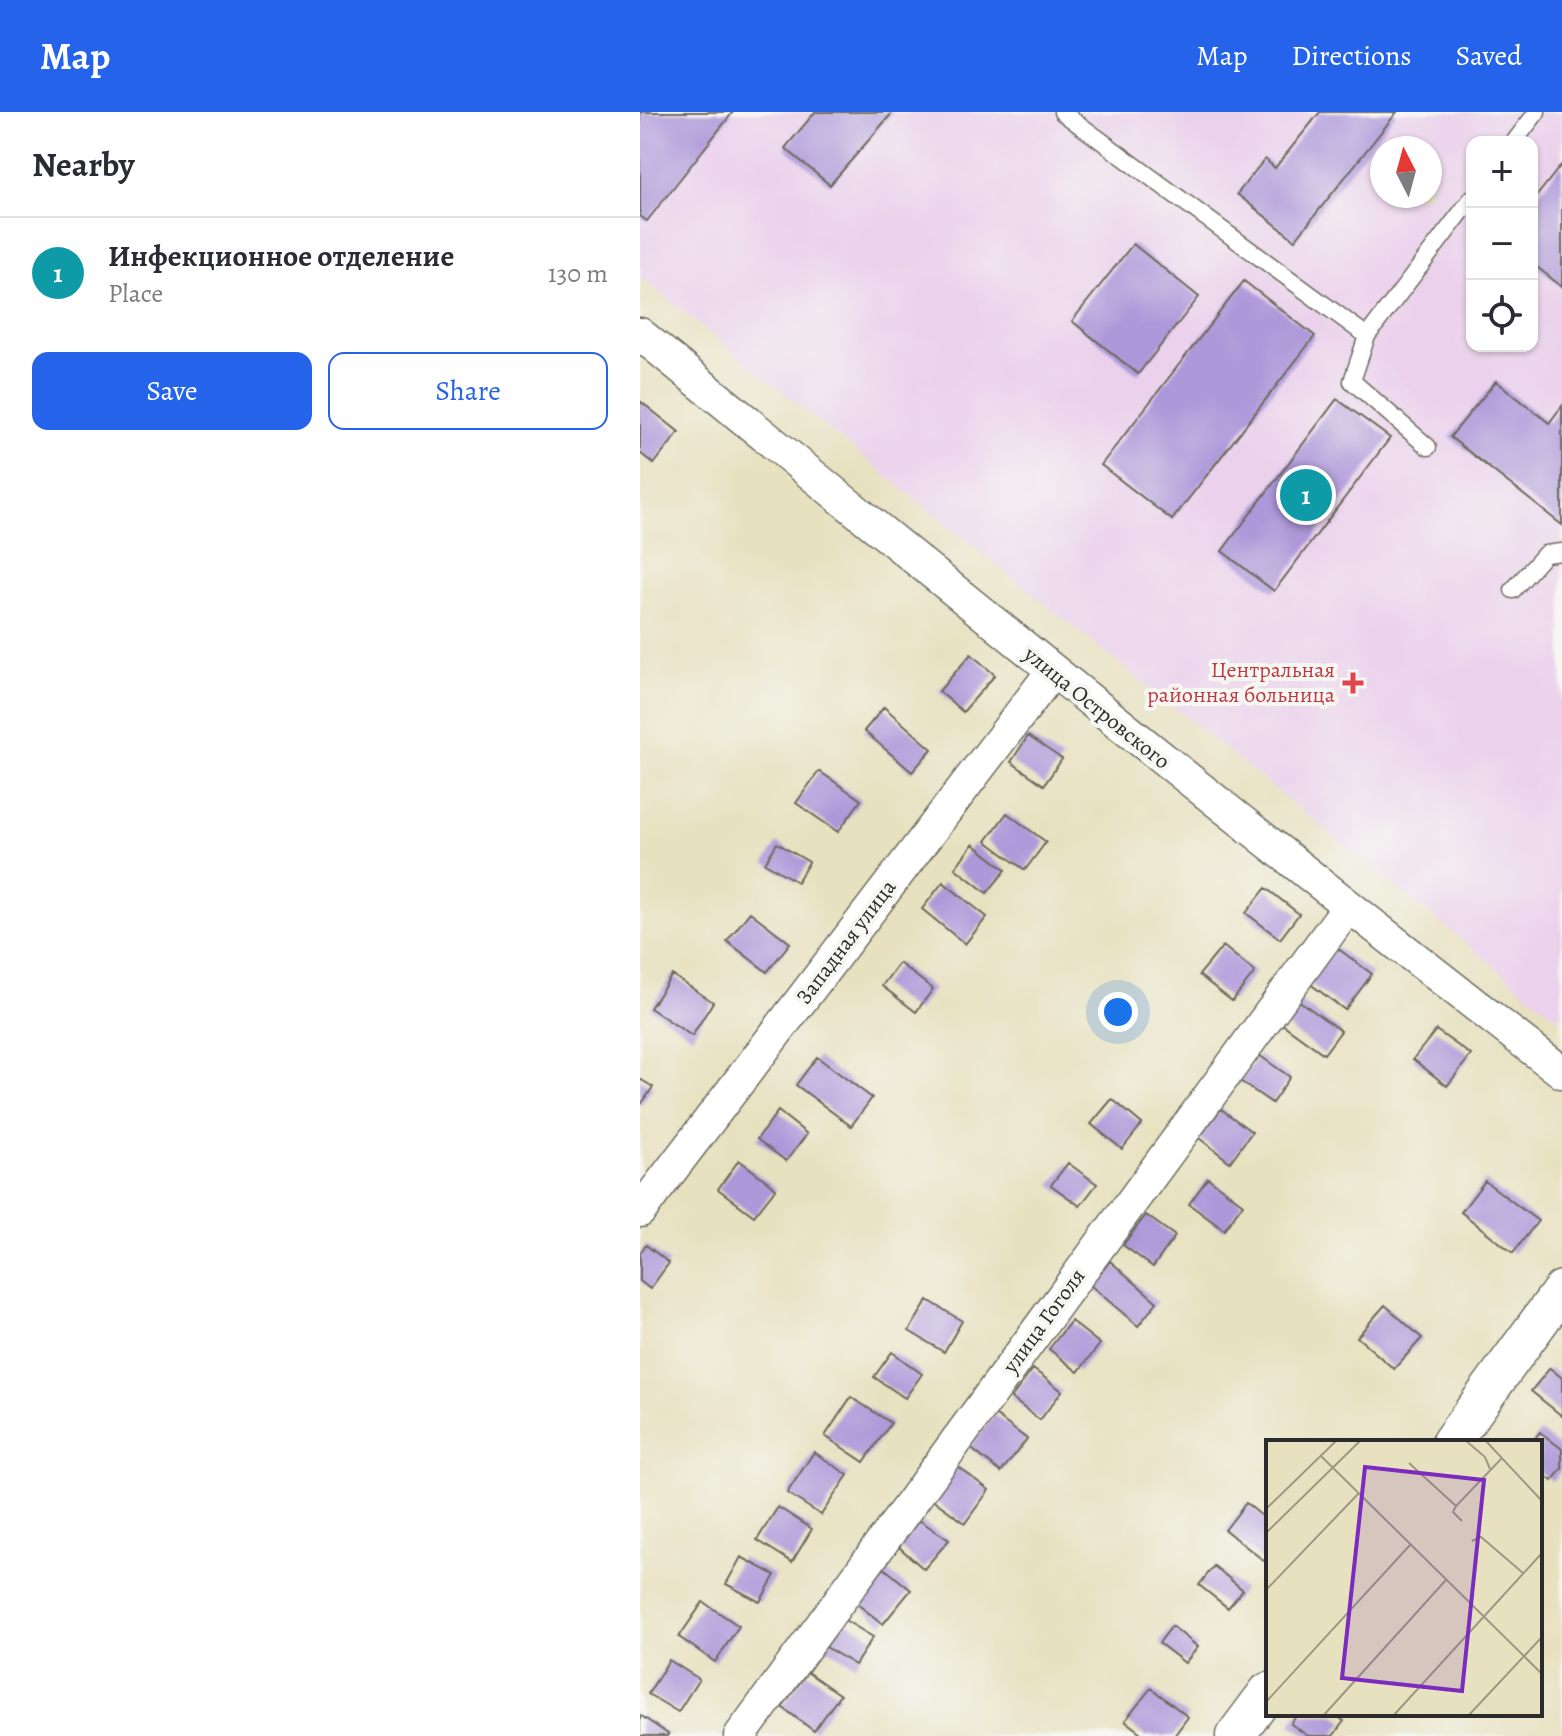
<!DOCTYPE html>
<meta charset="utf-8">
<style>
body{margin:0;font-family:Alegreya,serif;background:#f7f7f7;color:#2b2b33}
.controls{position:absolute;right:24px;top:24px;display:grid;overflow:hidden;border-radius:16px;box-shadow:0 2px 6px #0004}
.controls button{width:72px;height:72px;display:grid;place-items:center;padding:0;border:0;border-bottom:2px solid #e1e1e2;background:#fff;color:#2b2b33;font:40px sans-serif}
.compass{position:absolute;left:730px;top:24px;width:72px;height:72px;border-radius:50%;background:#fff;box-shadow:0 2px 6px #0004;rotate:354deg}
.you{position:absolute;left:478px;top:900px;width:28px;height:28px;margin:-20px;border:6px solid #fff;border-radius:50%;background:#1a73e8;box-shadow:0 0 0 12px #1a73e833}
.badge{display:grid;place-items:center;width:52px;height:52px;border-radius:50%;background:#2563eb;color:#fff;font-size:26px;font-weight:700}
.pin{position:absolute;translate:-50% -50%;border:4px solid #fff;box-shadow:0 2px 8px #0006}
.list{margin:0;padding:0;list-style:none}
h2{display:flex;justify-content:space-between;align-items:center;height:104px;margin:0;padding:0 32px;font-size:34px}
h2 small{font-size:26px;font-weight:400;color:#7c7c81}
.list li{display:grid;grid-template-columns:52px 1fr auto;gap:24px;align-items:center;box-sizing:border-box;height:112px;padding:0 32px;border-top:2px solid #e1e1e2}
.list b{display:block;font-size:30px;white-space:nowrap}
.list p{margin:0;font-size:26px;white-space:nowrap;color:#7c7c81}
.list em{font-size:26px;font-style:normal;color:#7c7c81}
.actions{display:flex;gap:16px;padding:24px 32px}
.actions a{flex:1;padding:18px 0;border:2px solid #2563eb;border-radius:16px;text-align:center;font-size:28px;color:#2563eb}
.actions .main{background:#2563eb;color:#fff}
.icon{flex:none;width:44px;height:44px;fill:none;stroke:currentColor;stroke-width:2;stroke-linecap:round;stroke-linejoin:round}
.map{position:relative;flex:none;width:922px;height:1624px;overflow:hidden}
header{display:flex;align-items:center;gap:48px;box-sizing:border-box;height:112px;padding:0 40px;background:#2563eb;color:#fff}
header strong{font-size:38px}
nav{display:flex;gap:44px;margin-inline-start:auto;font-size:28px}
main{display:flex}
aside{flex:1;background:#fff}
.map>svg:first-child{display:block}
.built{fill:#ebd1ec;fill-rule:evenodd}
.building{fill:#ad98d9}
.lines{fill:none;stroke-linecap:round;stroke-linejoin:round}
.service-casing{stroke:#6d6b5f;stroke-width:19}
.minor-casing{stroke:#6d6b5f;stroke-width:35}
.tertiary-casing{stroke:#6d6b5f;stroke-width:41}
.service{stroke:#fff;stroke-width:16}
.minor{stroke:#fff;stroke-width:32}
.tertiary{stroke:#fff;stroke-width:38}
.health-dot{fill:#e0444e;stroke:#f6f6f2;stroke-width:3}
.labels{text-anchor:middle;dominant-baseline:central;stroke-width:8;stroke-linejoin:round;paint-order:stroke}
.health-label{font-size:22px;fill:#be3a42;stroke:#f6f6f2;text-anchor:end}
.street-label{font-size:22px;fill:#2b2b2b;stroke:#f6f6f2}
.inset-road{fill:none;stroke:#9c9884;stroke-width:2}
.view{fill:#7b2cbf;fill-opacity:0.15;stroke:#7b2cbf;stroke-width:4}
.inset-edge{fill:none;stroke:#2b2b2b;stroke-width:4}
</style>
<header>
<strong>Map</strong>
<nav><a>Map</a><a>Directions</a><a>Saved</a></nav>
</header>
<main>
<aside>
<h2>Nearby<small></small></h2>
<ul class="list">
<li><span class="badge" style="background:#0f9aa8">1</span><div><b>Инфекционное отделение</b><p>Place</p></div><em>130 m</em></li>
</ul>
<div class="actions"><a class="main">Save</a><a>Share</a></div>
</aside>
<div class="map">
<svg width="922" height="1624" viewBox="0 0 922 1624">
<rect width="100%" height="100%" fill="#f6f6f2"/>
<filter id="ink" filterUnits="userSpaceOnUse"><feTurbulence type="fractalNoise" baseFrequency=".0125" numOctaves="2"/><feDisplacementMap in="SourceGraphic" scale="16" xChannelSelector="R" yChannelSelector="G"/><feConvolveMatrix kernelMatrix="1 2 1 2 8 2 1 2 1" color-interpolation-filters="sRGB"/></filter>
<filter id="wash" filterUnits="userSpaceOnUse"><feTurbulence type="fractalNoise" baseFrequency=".006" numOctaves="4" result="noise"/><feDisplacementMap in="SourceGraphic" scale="32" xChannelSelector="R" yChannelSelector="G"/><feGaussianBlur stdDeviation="1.8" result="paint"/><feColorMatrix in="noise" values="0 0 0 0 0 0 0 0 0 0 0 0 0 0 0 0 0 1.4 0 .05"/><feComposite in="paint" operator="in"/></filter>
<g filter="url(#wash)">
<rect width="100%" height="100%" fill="#e7e1bf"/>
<path class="built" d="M 0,0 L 922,0 L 922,909 L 0,165 ZM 832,30 L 892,30 L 892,234 L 832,234 ZM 742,36 L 790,36 L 790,84 L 742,84 Z"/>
<g id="blocks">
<path class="building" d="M 0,0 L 93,0 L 7,109 L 0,104 Z
M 175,0 L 253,0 L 190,73 L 145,36 Z
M 680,0 L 757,0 L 655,128 L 597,82 L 625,47 L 635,56 Z
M 922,52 L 922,175 L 892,151 L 892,90 Z
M 493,132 L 559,185 L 498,262 L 432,209 Z
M 604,169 L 675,224 L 532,408 L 461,353 Z
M 856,269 L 909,311 L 922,294 L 922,413 L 810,325 Z
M 697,287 L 750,326 L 634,479 L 582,439 Z
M 0,289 L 39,320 L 14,352 L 0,341 Z
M 331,542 L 355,563 L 323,600 L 299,579 Z
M 244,595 L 292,637 L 272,660 L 224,619 Z
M 388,624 L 422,647 L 404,673 L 371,650 Z
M 179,659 L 221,688 L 198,720 L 156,691 Z
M 367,701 L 406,730 L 385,758 L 346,729 Z
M 137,731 L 169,750 L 157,770 L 125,751 Z
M 333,732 L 366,758 L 347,781 L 315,756 Z
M 303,770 L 347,805 L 325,832 L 282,797 Z
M 626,776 L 659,802 L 640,827 L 606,801 Z
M 110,800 L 150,831 L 127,860 L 87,829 Z
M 583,834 L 615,860 L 592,889 L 559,863 Z
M 696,835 L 732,862 L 705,898 L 669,871 Z
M 259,851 L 293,877 L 276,900 L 242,874 Z
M 32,863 L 73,890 L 52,924 L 10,896 Z
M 658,888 L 701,919 L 684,942 L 641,911 Z
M 796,918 L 831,943 L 807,974 L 773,947 Z
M 619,943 L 650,965 L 632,991 L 600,969 Z
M 177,945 L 232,986 L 211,1014 L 156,973 Z
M 0,967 L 13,975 L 0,994 Z
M 472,987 L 502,1012 L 482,1037 L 451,1012 Z
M 581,997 L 612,1020 L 590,1050 L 559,1026 Z
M 138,999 L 167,1022 L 146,1049 L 117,1027 Z
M 99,1048 L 136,1076 L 114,1104 L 78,1077 Z
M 428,1051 L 457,1072 L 440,1094 L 411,1073 Z
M 568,1066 L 603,1092 L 584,1118 L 549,1092 Z
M 845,1069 L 898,1109 L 873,1141 L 821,1100 Z
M 506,1103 L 535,1124 L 513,1155 L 483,1133 Z
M 6,1133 L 29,1151 L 10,1177 L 0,1169 L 0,1141 Z
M 470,1149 L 517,1190 L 498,1214 L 450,1173 Z
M 288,1188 L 322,1209 L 304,1240 L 269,1219 Z
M 745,1193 L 782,1226 L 754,1257 L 717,1225 Z
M 431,1209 L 460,1232 L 438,1260 L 409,1237 Z
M 252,1240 L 282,1262 L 265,1286 L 234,1265 Z
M 910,1256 L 922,1266 L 922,1304 L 891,1279 Z
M 393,1257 L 422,1279 L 400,1308 L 371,1286 Z
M 211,1285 L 251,1311 L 224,1350 L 185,1324 Z
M 355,1303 L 387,1327 L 361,1360 L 329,1335 Z
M 900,1320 L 922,1337 L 922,1357 L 912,1369 L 900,1360 L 900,1330 L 892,1330 Z
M 174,1340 L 208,1363 L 181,1403 L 147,1381 Z
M 317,1354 L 349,1378 L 325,1411 L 292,1387 Z
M 606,1391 L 628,1409 L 628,1452 L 585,1418 Z
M 138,1395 L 172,1417 L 152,1450 L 117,1428 Z
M 279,1408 L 309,1428 L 284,1457 L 259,1435 Z
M 101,1445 L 135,1463 L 120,1490 L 86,1472 Z
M 574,1454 L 603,1478 L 588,1496 L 559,1473 Z
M 244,1456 L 271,1478 L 243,1512 L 216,1491 Z
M 63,1490 L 99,1514 L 75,1550 L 39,1525 Z
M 203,1507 L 233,1525 L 215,1553 L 186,1535 Z
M 532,1514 L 558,1535 L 545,1551 L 519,1531 Z
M 29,1548 L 59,1567 L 38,1600 L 8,1582 Z
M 167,1560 L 200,1583 L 174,1619 L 142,1595 Z
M 511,1576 L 548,1605 L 534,1624 L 505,1624 L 485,1609 Z
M 657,1602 L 694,1602 L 704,1609 L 693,1624 L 668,1624 L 651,1612 Z
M 0,1603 L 28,1622 L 27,1624 L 0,1624 Z"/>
</g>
</g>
<g filter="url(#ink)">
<use href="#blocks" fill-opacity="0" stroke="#6d6b5f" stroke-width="2"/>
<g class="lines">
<g class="service-casing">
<path id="service" d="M 422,0 L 727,224
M 874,30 L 897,0
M 788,335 L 712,269 L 727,224 L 832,86
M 873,478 L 905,442 L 922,440"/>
</g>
<g class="minor-casing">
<path id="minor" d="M 0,222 C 305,472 610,720 922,960
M 0,1099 L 412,560
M 100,1624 L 708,795"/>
</g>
<g class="tertiary-casing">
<path id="tertiary" d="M 811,1330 L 922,1178
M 595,1624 L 628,1580"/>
</g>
<use href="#service" class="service"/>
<use href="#minor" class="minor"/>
<use href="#tertiary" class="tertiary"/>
</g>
</g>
<path class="health-dot" d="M709 559h8v8h8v8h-8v8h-8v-8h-8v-8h8z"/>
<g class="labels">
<g class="health-label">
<text x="695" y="558">Центральная<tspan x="695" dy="25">районная больница</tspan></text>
</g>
<g class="street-label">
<text transform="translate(457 596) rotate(39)">улица Островского</text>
<text transform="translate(206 830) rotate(-53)">Западная улица</text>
<text transform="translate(404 1209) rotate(-54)">улица Гоголя</text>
</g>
</g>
<g transform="translate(626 1328)">
<rect width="276" height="276" fill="#e7e1bf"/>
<path class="inset-road" d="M 199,0 L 219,17 L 224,29M 219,0 L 276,61M 55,16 L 276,234M 143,23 L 190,66M 0,69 L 71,0M 196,81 L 187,72 L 190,66 L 236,18M 0,93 L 95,0M 206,101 L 215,97 L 257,133M 0,150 L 93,53M 0,262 L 144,105M 57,276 L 180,140M 127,276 L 276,113M 202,276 L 276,197"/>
<path class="view" d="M 99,27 L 218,40 L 196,251 L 76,238 Z"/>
<rect width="276" height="276" class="inset-edge"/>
</g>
</svg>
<div class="controls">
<button>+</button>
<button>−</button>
<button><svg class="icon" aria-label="locate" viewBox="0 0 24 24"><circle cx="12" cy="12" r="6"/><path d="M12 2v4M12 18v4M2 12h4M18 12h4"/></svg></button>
</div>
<svg class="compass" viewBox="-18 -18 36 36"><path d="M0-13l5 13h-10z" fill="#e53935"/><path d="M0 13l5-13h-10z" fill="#7c7c81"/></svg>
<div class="you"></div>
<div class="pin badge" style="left:666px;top:383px;background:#0f9aa8">1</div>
</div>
</main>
